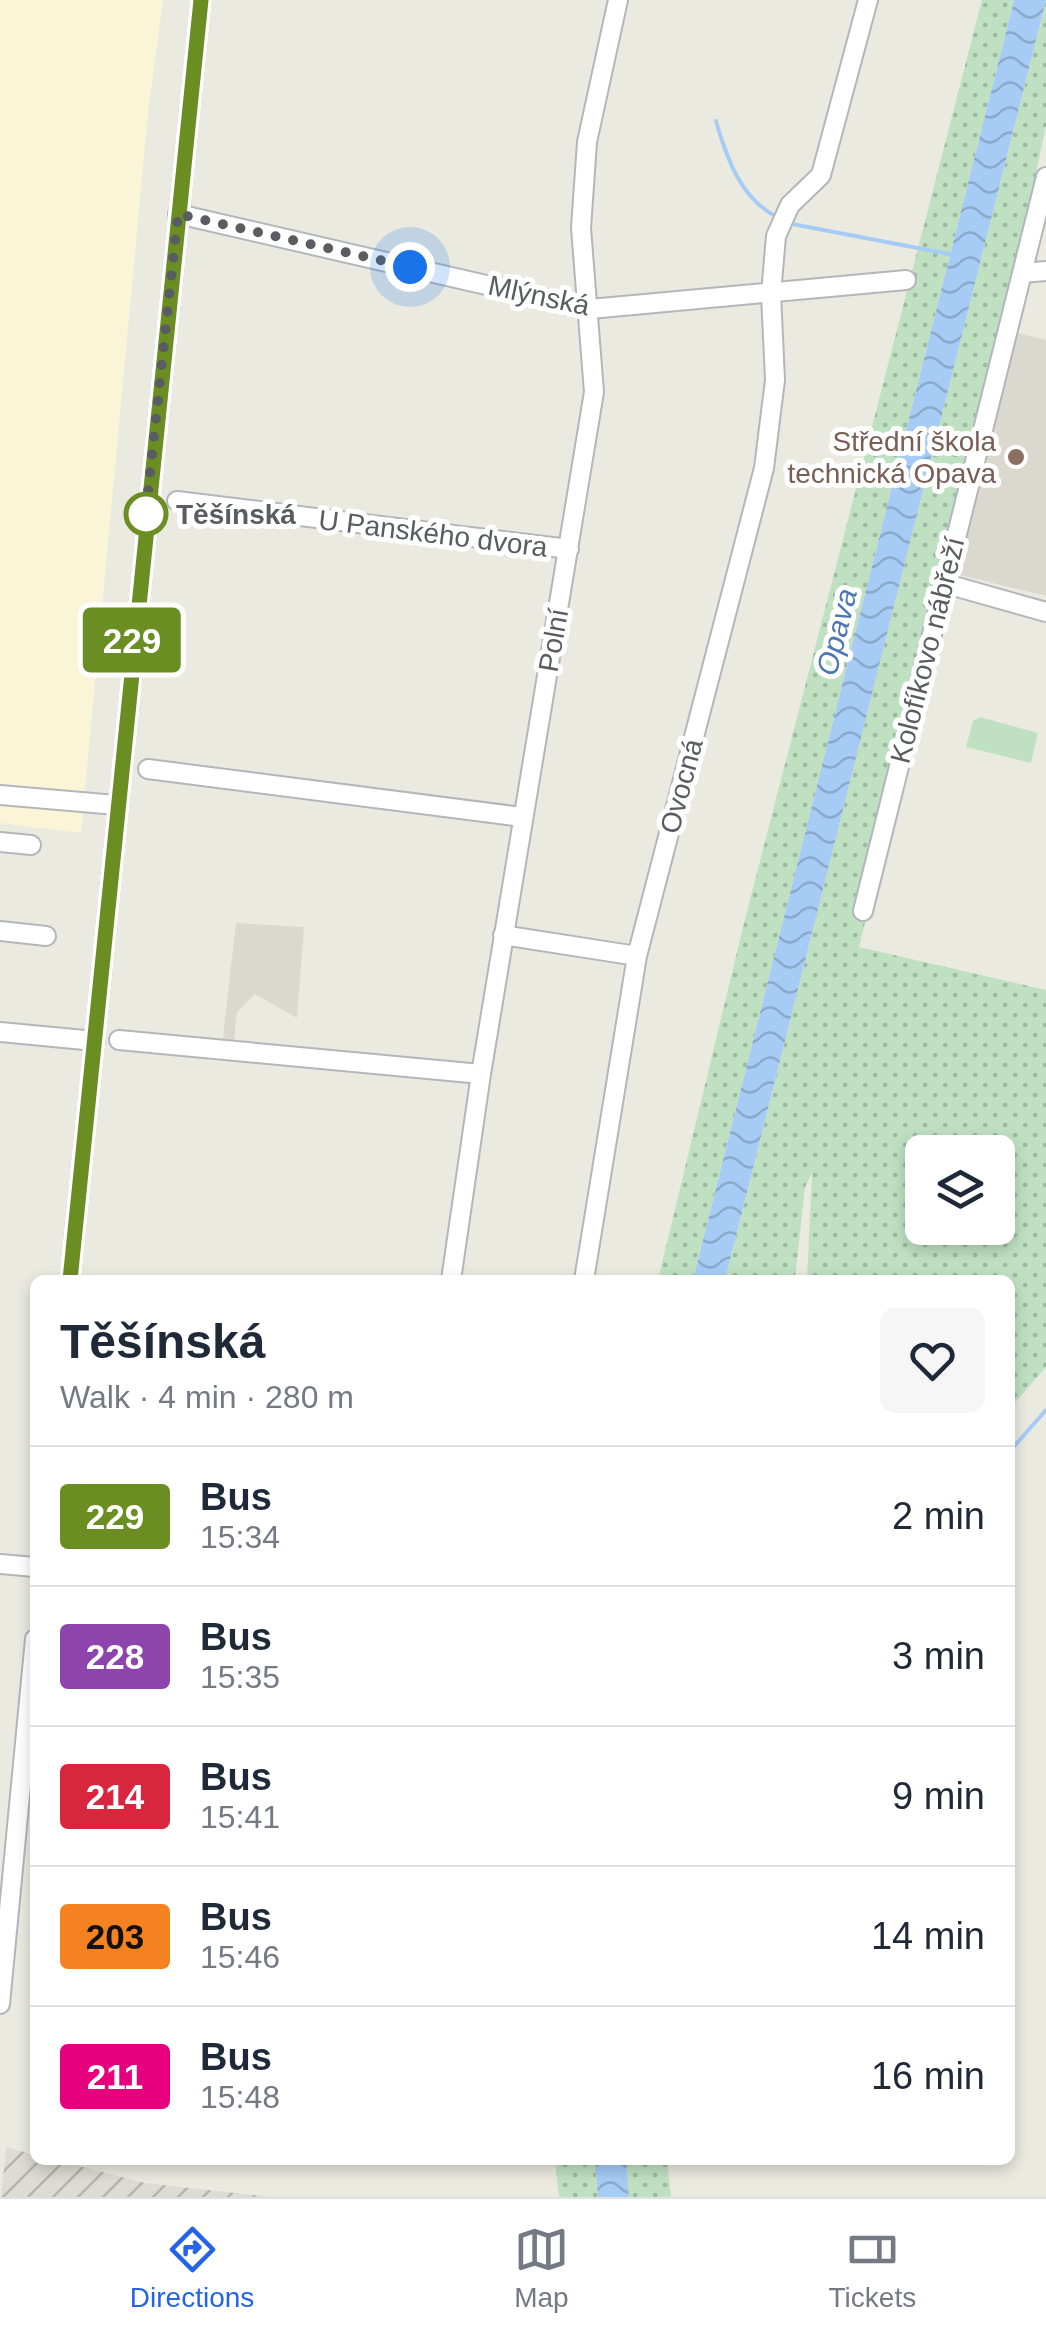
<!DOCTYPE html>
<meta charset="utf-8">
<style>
body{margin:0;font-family:Arial,sans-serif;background:#f6f6f7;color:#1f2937;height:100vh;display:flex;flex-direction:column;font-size:38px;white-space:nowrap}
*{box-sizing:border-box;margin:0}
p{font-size:32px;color:#747a83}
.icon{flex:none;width:55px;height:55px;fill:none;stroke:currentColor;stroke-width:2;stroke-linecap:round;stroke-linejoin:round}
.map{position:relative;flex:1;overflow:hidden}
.side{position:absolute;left:30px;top:1275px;width:985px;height:890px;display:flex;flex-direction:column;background:#fff;border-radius:15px;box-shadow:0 5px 15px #0003}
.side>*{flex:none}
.badge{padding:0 20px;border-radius:8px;font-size:35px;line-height:65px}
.fabs{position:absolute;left:905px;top:1135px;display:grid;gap:20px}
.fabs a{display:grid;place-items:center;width:110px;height:110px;border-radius:15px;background:#fff;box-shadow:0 5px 15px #0003;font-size:50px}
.you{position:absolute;width:50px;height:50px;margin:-25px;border:8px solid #fff;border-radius:50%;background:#1a73e8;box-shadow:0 0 0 15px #1a73e833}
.map>.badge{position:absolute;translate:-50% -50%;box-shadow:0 0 0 5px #fff}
.round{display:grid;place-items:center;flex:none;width:105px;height:105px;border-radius:15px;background:#f6f6f7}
.head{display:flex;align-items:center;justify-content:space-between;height:170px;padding:0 30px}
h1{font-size:48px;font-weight:800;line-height:75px}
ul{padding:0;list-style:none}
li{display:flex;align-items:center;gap:30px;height:140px;padding:0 30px;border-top:2px solid #e0e1e3}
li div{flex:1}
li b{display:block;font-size:38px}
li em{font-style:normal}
li .badge{min-width:110px;font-weight:700;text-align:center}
.tabs{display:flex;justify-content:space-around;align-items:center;height:140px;border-top:2px solid #e0e1e3;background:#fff;font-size:28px;color:#747a83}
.tabs a{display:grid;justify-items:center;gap:5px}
.tabs .current{color:#2563eb}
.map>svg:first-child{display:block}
.commercial{fill:#faf5d7}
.industrial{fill:url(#industrial-furrows)}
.education{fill:#dbd9cf}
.grass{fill:url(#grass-dots);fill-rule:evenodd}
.pitch{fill:#bfe1c2}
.water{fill:url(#water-waves)}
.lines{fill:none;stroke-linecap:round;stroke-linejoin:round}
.stream{stroke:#a6ccf6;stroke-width:4}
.minor-casing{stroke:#b3b6ba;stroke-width:22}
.minor{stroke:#fff;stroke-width:18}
.line-casing{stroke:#fff;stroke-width:22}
.line{stroke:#6b8e23;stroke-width:15}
.walk{stroke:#595c60;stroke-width:10;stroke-dasharray:0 18}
.education-dot{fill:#8d6e63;stroke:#fff;stroke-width:4}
.stop-dot{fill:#fff;stroke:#6b8e23;stroke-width:5}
.labels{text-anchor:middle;stroke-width:10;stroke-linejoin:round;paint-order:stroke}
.street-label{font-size:28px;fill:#595c60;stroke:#fff}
.education-label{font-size:28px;fill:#785e54;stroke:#fff;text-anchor:end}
.stop-label{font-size:28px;font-weight:bold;fill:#595c60;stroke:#fff;text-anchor:start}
.water-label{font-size:30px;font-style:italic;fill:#4c77b6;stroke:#fff}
</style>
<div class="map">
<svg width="1046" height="2197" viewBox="0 0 1046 2197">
<defs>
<pattern id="industrial-furrows" width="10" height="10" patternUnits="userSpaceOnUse" patternTransform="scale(2.5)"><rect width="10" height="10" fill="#dcdbd5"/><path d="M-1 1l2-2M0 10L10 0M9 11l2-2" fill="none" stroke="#b5b5b0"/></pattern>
<pattern id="grass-dots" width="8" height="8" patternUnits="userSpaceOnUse" patternTransform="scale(2.5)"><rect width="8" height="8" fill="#bfe1c2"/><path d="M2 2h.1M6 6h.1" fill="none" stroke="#9ebaa1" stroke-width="1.8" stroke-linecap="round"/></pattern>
<pattern id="water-waves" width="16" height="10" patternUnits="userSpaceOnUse" patternTransform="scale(2.5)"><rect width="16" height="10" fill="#a6ccf6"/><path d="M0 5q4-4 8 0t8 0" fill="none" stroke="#8aa9cb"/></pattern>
</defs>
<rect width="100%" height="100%" fill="#ebeae1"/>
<path class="commercial" d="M0,0H163L148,113L81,833L0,823Z"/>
<path class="industrial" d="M6,2147L35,2155V2160H56L145,2183L272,2197H1Z"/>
<path class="education" d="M1018,333L1046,340V596L956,574Z
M236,923L304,927L297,1018L255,994L237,1012L234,1040L223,1038Z"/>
<path class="grass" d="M982,0H1014L693,1280H658L743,927Z
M1046,0V126L950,578L859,947L1046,990V1367L1010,1408V1280H807L812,1173L805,1187L795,1280H725ZM922,1152H998V1228H922Z
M555,2160H595L598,2197H559Z
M624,2160H667L671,2197H627Z"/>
<path class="pitch" d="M980,717L1038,733L1031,763L966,747L973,721Z"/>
<path class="water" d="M1014,0H1046L725,1280H693Z
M595,2160H626L629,2197H598Z"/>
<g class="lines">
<path class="stream" d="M716,121C727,159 741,200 779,218
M787,223L954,255
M1010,1451L1046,1410"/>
<g class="minor-casing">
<path id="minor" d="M178,214L590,309L906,280
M1022,273L1046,271
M177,501L569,549
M943,583L1046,612
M148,769L522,817
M0,795L116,805
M0,842L31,845
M863,911L1046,177
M0,931L46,936
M503,935L637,956
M0,1032L95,1041
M119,1040L481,1074
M70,1280L201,0
M451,1280L481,1074L594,392L581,228L587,142L618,0
M584,1280L637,956L764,468L775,380L771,294L776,236L790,205L821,175L868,0
M0,1564L35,1567
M0,2004L35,1639"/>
</g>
<use href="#minor" class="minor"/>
</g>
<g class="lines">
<g class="line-casing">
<path id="line" d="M70,1280L201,0"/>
</g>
<use href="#line" class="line"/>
<path class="walk" d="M146,514L144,529L178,214L410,267"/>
</g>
<circle class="education-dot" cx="1016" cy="457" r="10"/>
<circle class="stop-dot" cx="146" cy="514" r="20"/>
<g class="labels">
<g class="street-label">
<text transform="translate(539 295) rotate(12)" y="10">Mlýnská</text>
<text transform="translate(433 533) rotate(7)" y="10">U Panského dvora</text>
<text transform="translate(553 640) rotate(-80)" y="10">Polní</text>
<text transform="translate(927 650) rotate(-76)" y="10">Kolofíkovo nábřeží</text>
<text transform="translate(681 786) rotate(-75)" y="10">Ovocná</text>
</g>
<g class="education-label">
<text x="996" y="451">Střední škola<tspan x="996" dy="32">technická Opava</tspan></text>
</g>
<g class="stop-label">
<text x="176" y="524">Těšínská</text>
</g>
<g class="water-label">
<text transform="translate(837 632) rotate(-76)" y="10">Opava</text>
</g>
</g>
</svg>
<div class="fabs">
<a><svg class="icon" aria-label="layers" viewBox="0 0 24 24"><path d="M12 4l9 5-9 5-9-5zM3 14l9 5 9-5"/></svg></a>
</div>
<div class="you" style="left:410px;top:267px"></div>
<b class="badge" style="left:132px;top:640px;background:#6b8e23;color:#fff">229</b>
<section class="side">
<div class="head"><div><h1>Těšínská</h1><p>Walk · 4 min · 280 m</p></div><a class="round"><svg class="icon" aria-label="heart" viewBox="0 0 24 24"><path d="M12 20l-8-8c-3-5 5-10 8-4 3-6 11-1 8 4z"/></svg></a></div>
<ul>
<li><span class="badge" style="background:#6b8e23;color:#fff">229</span><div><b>Bus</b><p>15:34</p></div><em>2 min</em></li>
<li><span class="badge" style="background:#8e44ad;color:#fff">228</span><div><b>Bus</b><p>15:35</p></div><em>3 min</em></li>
<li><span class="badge" style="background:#d7263d;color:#fff">214</span><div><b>Bus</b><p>15:41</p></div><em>9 min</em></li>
<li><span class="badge" style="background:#f58220;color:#111">203</span><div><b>Bus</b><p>15:46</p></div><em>14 min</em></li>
<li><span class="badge" style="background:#e6007e;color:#fff">211</span><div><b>Bus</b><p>15:48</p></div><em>16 min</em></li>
</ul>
</section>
</div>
<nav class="tabs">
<a class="current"><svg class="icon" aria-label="directions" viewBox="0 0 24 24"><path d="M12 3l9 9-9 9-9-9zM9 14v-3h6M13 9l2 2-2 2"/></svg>Directions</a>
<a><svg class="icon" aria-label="map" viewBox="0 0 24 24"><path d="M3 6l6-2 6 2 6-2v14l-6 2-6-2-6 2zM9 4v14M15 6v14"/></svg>Map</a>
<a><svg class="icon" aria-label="tickets" viewBox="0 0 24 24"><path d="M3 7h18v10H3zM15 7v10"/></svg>Tickets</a>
</nav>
